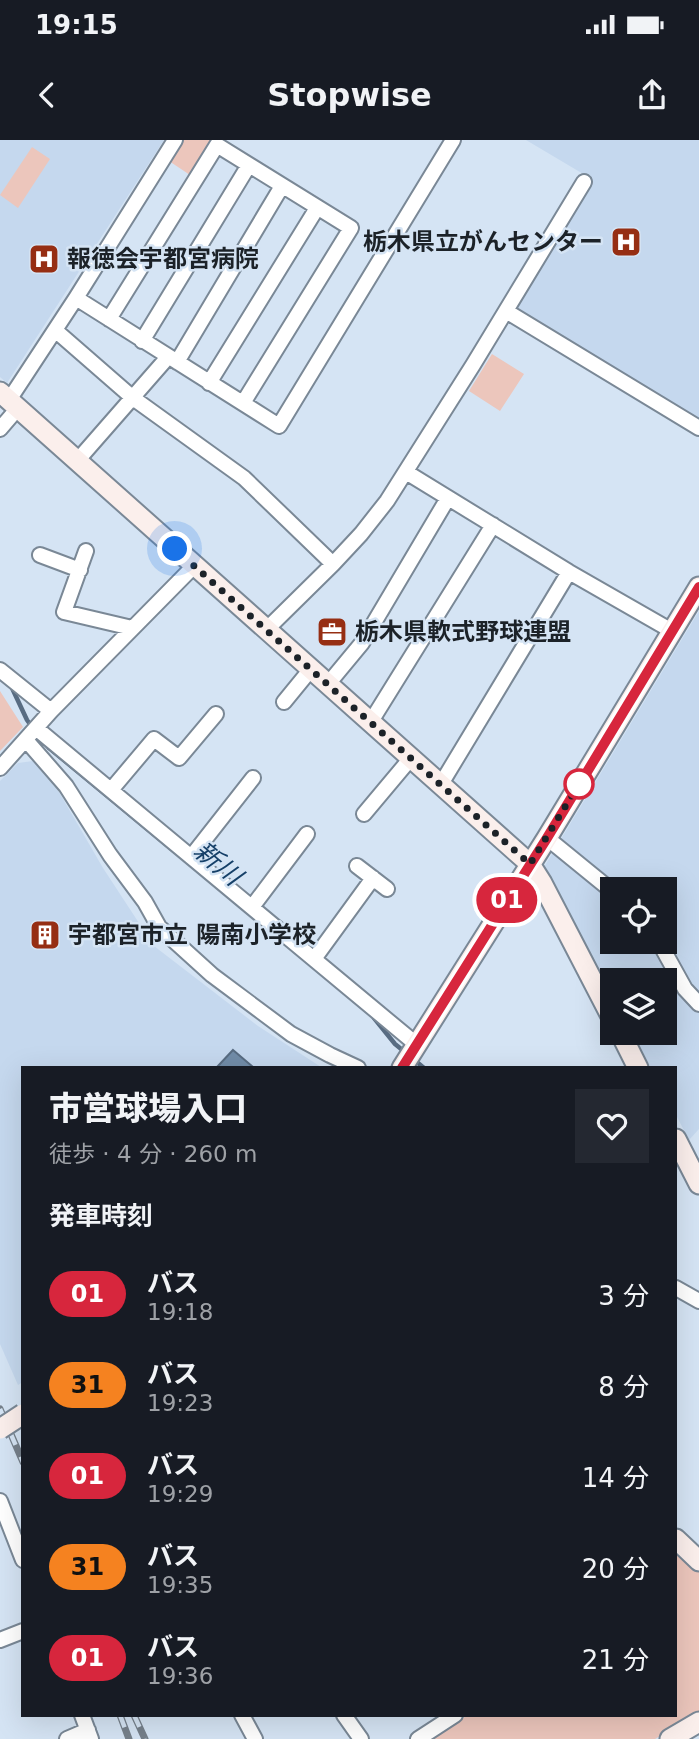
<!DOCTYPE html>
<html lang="ja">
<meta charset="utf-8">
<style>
body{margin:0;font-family:"DejaVu Sans","Noto Sans JP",sans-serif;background:#242831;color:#f1f3f6;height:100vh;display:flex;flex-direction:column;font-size:26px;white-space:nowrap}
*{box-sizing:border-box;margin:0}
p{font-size:23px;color:#9ea1a6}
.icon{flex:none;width:38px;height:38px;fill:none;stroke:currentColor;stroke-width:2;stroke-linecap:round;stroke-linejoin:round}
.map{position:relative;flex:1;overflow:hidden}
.details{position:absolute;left:21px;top:926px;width:656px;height:651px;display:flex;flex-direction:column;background:#171b24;border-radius:0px;box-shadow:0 7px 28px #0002}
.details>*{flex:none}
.badge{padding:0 14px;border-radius:23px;font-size:24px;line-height:46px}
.controls{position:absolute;left:600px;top:737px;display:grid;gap:14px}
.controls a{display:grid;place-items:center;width:77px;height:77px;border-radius:0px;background:#171b24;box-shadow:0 7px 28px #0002;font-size:35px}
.you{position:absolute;width:35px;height:35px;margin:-18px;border:5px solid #fff;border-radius:50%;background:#1a73e8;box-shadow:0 0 0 10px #1a73e833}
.map>.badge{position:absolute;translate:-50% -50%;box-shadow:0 0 0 4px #fff}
h2{padding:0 28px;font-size:26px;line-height:63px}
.round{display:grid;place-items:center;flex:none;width:74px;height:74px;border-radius:0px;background:#242831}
.overview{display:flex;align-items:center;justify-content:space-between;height:119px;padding:0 28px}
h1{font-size:33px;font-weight:800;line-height:52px}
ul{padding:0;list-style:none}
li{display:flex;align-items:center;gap:21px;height:91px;padding:0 28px}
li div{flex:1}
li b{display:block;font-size:26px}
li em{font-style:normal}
li .badge{min-width:77px;font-weight:700;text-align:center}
.status{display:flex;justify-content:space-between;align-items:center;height:49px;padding:0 35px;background:#171b24;direction:ltr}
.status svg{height:19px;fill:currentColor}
header{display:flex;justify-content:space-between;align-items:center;height:91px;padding:0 28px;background:#171b24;font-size:32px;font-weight:800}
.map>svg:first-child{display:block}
.built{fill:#c5d8ee;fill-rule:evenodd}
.green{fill:#ecc6bc}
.water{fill:#718ca8;stroke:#586c82;stroke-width:2}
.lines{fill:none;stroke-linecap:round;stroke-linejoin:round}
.stream{stroke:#586c82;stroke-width:4.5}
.street-casing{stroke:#7a8896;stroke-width:18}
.secondary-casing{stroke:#7a8896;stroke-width:23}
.street{stroke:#fff;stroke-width:14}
.secondary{stroke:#fbefec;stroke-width:19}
.rail-casing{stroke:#76808b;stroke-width:7}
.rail{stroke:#d5e4f4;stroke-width:4.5;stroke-dasharray:13;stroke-linecap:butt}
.secondary-bridge-casing{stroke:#7a8896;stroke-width:23;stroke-linecap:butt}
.secondary-bridge{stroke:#fbefec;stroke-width:19}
.line-casing{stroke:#fff;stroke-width:16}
.line{stroke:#d7263d;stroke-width:10}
.walk{stroke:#1c2228;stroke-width:7;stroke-dasharray:0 12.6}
.stop-dot{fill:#fff;stroke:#d7263d;stroke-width:3.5}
.labels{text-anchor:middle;stroke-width:5;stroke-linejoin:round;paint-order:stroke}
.poi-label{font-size:24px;font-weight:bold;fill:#1c2228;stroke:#d5e4f4;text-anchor:start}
.water-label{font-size:26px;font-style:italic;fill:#164068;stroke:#d5e4f4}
</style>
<div class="status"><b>19:15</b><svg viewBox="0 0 49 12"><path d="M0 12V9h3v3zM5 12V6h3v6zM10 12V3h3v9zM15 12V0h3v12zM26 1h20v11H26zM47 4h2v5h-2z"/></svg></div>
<header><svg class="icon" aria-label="back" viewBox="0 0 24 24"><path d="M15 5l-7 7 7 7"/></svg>Stopwise<svg class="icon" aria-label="share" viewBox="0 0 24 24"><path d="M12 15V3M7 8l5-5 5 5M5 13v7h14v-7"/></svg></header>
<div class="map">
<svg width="699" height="1599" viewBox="0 0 699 1599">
<rect width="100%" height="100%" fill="#d5e4f4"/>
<path class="built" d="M0,0H164L7,243L0,237Z
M526,0H699V280L515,166L590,38Z
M699,471V989L689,1000L676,975V928L650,927L632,893L665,892V840H612V856L544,727ZM612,749H665V802H612Z
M33,621L59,652L103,728L154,806L258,886L321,927L23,928V1242L18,1245L0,1204V641L18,623Z"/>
<path class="green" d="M182,0H217L193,37L169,21Z
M32,7L50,19L18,68L0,55Z
M492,214L524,234L500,271L469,251Z
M0,551L23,587L0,611Z
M676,1407L699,1429V1573L655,1599H430L468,1575H676Z"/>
<path class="water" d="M233,910L253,927H217Z"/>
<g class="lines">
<path class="stream" d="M12,548L27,580L32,587
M44,602L49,608L174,711
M374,878L395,904L406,913
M412,918L424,928"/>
<g class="street-casing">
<path id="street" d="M76,158L279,286L453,0
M506,171L699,288
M109,179L217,5L351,88L243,263
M55,190L133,258L244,338L333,424
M142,201L249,25
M177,222L282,46
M209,243L317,68
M9,260L76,158L175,0
M0,289L18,268
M77,321L168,217
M406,332L569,432L672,491
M86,411L64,472L132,488
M40,415L80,430
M267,489L333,424L361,394L387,361L473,225L584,42
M0,530L51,571
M328,544L362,503L448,358
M284,562L311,529
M370,583L493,385
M36,588L416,904
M26,600L66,646L110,715L145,762L159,787L212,835L291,894L330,915L358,928
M0,628L51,571L194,426
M441,644L569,432
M111,650L154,599L179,618L216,574
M364,674L411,618
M547,698L612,751
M191,717L253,638
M357,726L387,749
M252,767L307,694
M659,802L685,849L699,864
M314,819L373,738
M676,1148L699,1161
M0,1361L23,1420
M0,1500L23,1491
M82,1575L91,1599
M242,1575L255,1599
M344,1575L361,1599
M67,1599L88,1590
M418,1599L455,1575"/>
</g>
<g class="secondary-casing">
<path id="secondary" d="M0,252L530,724L542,743L612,878
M620,892L638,928
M402,928L547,698L699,447
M676,999L699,1044
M676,1399L699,1421
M670,1599L699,1582"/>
</g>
<use href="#street" class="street"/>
<use href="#secondary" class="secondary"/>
<g class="rail-casing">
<path id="rail" d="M0,1269L23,1322
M120,1575L129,1599
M134,1575L145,1599"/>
</g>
<use href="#rail" class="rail"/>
<g class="secondary-bridge-casing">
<path id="secondary-bridge" d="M0,1289L23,1274"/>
</g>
<use href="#secondary-bridge" class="secondary-bridge"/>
</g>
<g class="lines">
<g class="line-casing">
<path id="line" d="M402,928L547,698L699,447"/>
</g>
<use href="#line" class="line"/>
<path class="walk" d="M175,409L530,724L579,644"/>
</g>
<defs>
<g id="hospital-square" transform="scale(1.575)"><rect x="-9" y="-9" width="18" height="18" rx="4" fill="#962e13" stroke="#d5e4f4"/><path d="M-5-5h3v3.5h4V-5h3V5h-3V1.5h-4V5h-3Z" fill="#fff"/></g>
<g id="office-square" transform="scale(1.575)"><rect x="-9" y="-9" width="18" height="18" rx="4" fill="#962e13" stroke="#d5e4f4"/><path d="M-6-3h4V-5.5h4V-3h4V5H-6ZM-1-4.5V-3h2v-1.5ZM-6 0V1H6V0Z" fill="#fff"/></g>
<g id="building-square" transform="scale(1.575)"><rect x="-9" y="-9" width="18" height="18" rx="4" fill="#962e13" stroke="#d5e4f4"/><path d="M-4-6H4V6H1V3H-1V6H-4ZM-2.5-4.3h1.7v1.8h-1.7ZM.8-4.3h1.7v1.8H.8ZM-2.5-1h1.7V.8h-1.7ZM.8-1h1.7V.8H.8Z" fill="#fff"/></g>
</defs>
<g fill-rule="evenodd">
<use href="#hospital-square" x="626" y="102"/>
<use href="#hospital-square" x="44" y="119"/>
<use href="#office-square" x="332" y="492"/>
<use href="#building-square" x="45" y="795"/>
</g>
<circle class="stop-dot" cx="579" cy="644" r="14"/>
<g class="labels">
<g class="poi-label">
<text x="603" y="110" text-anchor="end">栃木県立がんセンター</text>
<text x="67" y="127">報徳会宇都宮病院</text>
<text x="355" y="500">栃木県軟式野球連盟</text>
<text x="68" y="803">宇都宮市立 陽南小学校</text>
</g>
<g class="water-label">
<text transform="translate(218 723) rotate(40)" y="9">新川</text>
</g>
</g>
</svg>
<div class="controls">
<a><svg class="icon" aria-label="locate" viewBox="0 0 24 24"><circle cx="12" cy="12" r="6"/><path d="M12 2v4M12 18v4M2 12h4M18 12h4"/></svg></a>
<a><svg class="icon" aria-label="layers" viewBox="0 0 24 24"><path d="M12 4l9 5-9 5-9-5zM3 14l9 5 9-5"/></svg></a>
</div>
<div class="you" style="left:175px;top:409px"></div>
<b class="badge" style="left:507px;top:760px;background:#d7263d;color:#fff">01</b>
<section class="details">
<div class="overview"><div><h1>市営球場入口</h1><p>徒歩 · 4 分 · 260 m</p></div><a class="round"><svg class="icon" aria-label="heart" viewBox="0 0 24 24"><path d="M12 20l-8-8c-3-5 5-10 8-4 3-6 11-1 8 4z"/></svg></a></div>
<h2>発車時刻</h2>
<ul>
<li><span class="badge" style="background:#d7263d;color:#fff">01</span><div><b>バス</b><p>19:18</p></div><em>3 分</em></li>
<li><span class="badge" style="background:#f58220;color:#111">31</span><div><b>バス</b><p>19:23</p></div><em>8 分</em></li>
<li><span class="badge" style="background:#d7263d;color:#fff">01</span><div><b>バス</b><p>19:29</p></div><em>14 分</em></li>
<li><span class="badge" style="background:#f58220;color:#111">31</span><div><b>バス</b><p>19:35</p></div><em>20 分</em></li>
<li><span class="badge" style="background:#d7263d;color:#fff">01</span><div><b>バス</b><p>19:36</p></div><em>21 分</em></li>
</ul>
</section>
</div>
